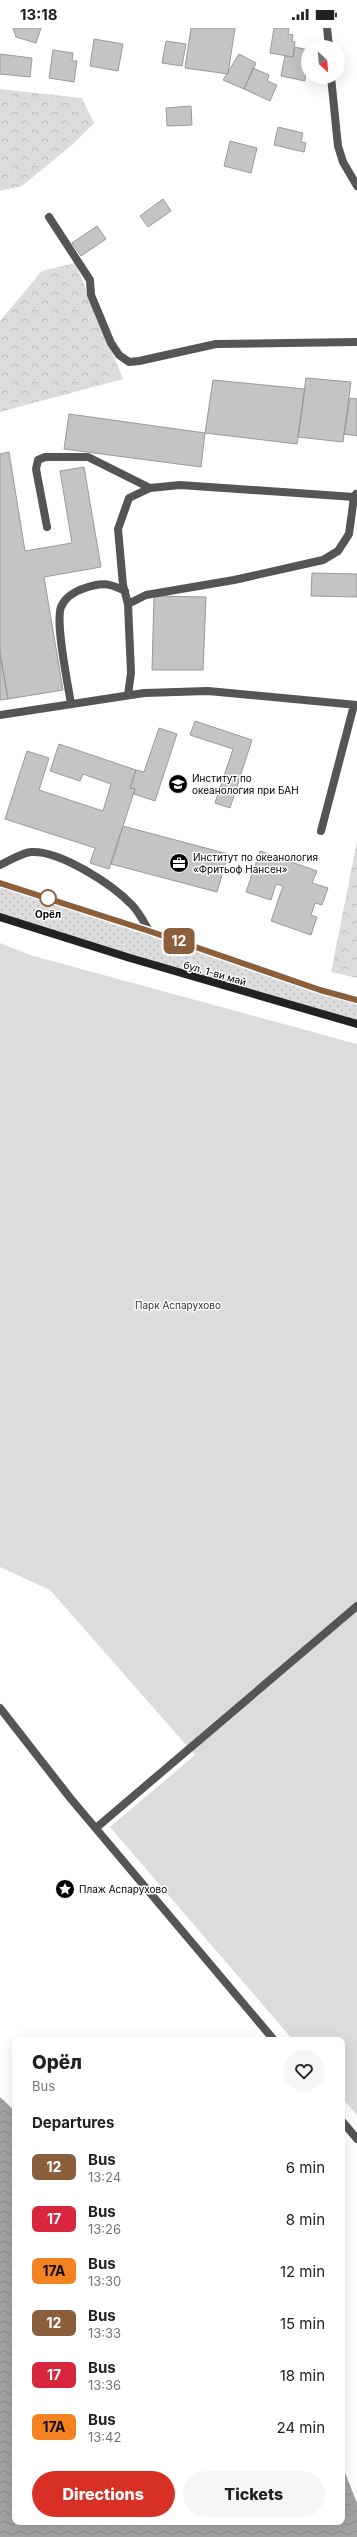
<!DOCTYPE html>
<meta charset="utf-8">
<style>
body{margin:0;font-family:Inter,sans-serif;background:#f6f6f6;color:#202124;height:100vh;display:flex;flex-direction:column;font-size:15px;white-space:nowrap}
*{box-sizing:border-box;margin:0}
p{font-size:13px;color:#757577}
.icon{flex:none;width:22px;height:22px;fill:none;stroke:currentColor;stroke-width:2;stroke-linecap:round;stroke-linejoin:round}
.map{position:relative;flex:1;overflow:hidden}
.drawer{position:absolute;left:12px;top:2009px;width:333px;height:488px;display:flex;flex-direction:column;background:#fff;border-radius:8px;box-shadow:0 4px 16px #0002}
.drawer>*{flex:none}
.badge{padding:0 8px;border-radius:6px;font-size:14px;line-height:26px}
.needle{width:26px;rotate:154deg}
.buttons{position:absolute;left:301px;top:12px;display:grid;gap:8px}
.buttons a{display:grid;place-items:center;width:44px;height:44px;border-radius:50%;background:#fff;box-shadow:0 4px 16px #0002;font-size:20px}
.map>.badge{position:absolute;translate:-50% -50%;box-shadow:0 0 0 2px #fff}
h2{padding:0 20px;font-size:15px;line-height:36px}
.round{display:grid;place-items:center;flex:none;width:42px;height:42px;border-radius:21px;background:#f6f6f6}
.head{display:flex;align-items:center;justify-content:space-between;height:68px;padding:0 20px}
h1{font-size:19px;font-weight:800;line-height:30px}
.action{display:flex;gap:8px;margin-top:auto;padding:8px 20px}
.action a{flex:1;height:46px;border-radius:24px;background:#d93025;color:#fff;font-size:16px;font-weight:800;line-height:46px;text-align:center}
.action a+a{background:#f6f6f6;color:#202124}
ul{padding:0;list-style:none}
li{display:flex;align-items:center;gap:12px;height:52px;padding:0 20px}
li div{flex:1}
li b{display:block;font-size:15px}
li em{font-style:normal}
li .badge{min-width:44px;font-weight:700;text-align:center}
.status{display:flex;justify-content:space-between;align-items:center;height:28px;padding:0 20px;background:#fff;direction:ltr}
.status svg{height:11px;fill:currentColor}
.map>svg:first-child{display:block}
.grass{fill:url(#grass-dots)}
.forest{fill:url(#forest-crowns)}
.park{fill:#dcdcdc}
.water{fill:url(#water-waves)}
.building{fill:#c4c4c4;stroke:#999}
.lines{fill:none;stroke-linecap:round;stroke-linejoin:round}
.lane{stroke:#555;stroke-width:8}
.street{stroke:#555;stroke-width:8}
.secondary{stroke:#222;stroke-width:8}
.line-casing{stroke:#fff;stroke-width:9}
.line{stroke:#8b5e3c;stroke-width:6}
.stop-dot{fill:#fff;stroke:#8b5e3c;stroke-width:2}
.labels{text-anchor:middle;stroke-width:3;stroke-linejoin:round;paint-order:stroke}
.poi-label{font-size:10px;fill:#000;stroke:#fff;text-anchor:start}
.stop-label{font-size:10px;font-weight:bold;fill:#000;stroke:#fff}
.street-label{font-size:10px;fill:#000;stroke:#fff}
.park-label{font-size:10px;fill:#333;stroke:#fff}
</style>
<div class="status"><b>13:18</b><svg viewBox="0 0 49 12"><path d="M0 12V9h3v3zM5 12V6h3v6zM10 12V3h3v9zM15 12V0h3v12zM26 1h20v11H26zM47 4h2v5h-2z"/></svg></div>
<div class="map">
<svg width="357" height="2509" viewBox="0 0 357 2509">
<defs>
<pattern id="grass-dots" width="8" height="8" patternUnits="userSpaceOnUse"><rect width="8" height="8" fill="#dcdcdc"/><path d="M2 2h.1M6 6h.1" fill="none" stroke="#bbb" stroke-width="1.8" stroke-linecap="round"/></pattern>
<pattern id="forest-crowns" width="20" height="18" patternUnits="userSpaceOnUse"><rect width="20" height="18" fill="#dcdcdc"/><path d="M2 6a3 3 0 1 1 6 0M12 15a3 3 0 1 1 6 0" fill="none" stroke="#bbb"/></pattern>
<pattern id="water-waves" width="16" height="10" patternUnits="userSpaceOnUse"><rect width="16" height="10" fill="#a3a3a3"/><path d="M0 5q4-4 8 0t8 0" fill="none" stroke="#8b8b8b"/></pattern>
</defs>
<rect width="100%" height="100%" fill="#fff"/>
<path class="grass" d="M0,855L357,972V995L0,889Z"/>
<path class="forest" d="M0,61L82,70L94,95L72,117L22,158L0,163Z
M75,235L123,351L0,384V293L42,243Z
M357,813V950L331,944Z"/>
<path class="park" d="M0,915L30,927L357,1016V2087L342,2070V2012H293L110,1799L195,1727L50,1562L0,1539Z"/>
<path class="water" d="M0,2069L15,2083V2494H342V2437L357,2475V2509H0Z"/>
<path class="building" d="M13,0H41L36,15L16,9Z
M191,0H235L228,46L185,40Z
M274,0H289L288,6L293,7L292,13L295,14L293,29L270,25Z
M94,11L123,16L118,43L90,38Z
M166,13L186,16L182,38L162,35Z
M295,19L308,22L305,53L281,48L285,28L293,29Z
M53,22L73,25L72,33H77L74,54L49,50Z
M0,26L32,30L30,49L0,46Z
M239,26L256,35L244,61L223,52Z
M253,40L269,47L267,53L277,57L270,73L244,61Z
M191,78L192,97L167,98L166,80Z
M278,99L303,105L301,114L306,115L304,124L274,117Z
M230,113L257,120L251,145L224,138Z
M163,171L171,183L148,199L140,188Z
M97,198L106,211L81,228L72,215Z
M306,350L351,354L343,414L298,409Z
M213,352L305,361L297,416L205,405Z
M350,370L357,371V408L344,406Z
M69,386L205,405L201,439L64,421Z
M9,424L25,523L72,515L60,443L84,439L101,539L44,549L63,662L8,671L0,626V426Z
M312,545L357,546V569L311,568Z
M154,568L206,569L203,642H152Z
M0,626L8,671L0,672Z
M195,693L252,712L230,780L215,775L233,721L190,707Z
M159,700L177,706L155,773L134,766L135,761L130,760L136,742L144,744Z
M59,716L136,742L130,760L135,761L109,841L90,835L95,820L5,791L27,723L49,730L39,762L103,783L111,756L83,746L80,753L50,743Z
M123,798L228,826L217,864L111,836Z
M260,823L317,843L312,855L328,860L322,877L315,875L311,887L317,889L311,907L271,893L283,858L276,856L271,872L246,864Z"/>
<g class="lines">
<path class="lane" d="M49,189L90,252L91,267L111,315L119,327L129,334L139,333L216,316L357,314
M47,499L36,441L38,432L45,429H88L150,460
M128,576L146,567L234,552L323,532L338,523L349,506L354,469L356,466
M128,667L131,645L128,576L123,557L118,501L129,470L150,460L180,457L354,469
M71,676C68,656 55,595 61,579C65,569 76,563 85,560C102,554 109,555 125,563
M0,687L144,665L208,663L357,677
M321,803L354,677
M0,837C9,833 21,825 31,824C60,822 113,857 132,877C139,884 144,894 149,903
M0,1680L71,1771L274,2012
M96,1800L357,1578
M342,2093L357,2111"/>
<path class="street" d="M327,0L329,19
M331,49L338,118L343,134L357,158"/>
<path class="secondary" d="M0,855L149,903L320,962L357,972
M0,889L130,930L357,996"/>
</g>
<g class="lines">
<g class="line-casing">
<path id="line" d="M0,855L149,903L320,962L357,972"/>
</g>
<use href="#line" class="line"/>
</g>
<defs>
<g id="university-disc" transform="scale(1)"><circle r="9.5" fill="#000" stroke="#fff"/><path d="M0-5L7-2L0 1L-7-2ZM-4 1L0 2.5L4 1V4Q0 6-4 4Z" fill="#fff"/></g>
<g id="office-disc" transform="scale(1)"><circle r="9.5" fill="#000" stroke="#fff"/><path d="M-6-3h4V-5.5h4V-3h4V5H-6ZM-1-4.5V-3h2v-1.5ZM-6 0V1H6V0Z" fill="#fff"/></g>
<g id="sight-disc" transform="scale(1)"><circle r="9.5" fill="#000" stroke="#fff"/><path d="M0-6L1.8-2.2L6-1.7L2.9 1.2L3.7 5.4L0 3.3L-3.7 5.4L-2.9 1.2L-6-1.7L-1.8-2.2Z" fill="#fff"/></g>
</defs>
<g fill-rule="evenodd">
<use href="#university-disc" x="178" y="756"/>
<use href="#office-disc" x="179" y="835"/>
<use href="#sight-disc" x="65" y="1861"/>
</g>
<circle class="stop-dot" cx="48" cy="870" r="8"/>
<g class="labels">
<g class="poi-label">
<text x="192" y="754">Институт по<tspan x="192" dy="12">океанология при БАН</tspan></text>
<text x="193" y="833">Институт по океанология<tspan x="193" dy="12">«Фритьоф Нансен»</tspan></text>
<text x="79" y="1865">Плаж Аспарухово</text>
</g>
<g class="stop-label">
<text x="48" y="890">Орёл</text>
</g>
<g class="street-label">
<text transform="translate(215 945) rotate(16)" y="4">бул. 1-ви май</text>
</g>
<g class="park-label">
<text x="178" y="1281">Парк Аспарухово</text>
</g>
</g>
</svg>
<div class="buttons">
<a><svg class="needle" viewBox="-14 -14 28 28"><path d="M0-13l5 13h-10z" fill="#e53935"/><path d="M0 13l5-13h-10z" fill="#757577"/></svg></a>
</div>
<b class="badge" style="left:179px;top:913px;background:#8b5e3c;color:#fff">12</b>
<section class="drawer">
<div class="head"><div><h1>Орёл</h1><p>Bus</p></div><a class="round"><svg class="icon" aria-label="heart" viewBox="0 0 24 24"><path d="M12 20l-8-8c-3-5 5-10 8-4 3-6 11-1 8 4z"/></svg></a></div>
<h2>Departures</h2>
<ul>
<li><span class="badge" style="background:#8b5e3c;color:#fff">12</span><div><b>Bus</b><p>13:24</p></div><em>6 min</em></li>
<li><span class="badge" style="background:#d7263d;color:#fff">17</span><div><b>Bus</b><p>13:26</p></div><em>8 min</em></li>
<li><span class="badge" style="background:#f58220;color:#111">17А</span><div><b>Bus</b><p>13:30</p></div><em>12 min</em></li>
<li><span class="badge" style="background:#8b5e3c;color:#fff">12</span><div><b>Bus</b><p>13:33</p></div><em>15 min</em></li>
<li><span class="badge" style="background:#d7263d;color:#fff">17</span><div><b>Bus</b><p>13:36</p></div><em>18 min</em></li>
<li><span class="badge" style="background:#f58220;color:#111">17А</span><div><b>Bus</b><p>13:42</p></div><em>24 min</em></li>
</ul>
<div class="action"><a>Directions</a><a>Tickets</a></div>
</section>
</div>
